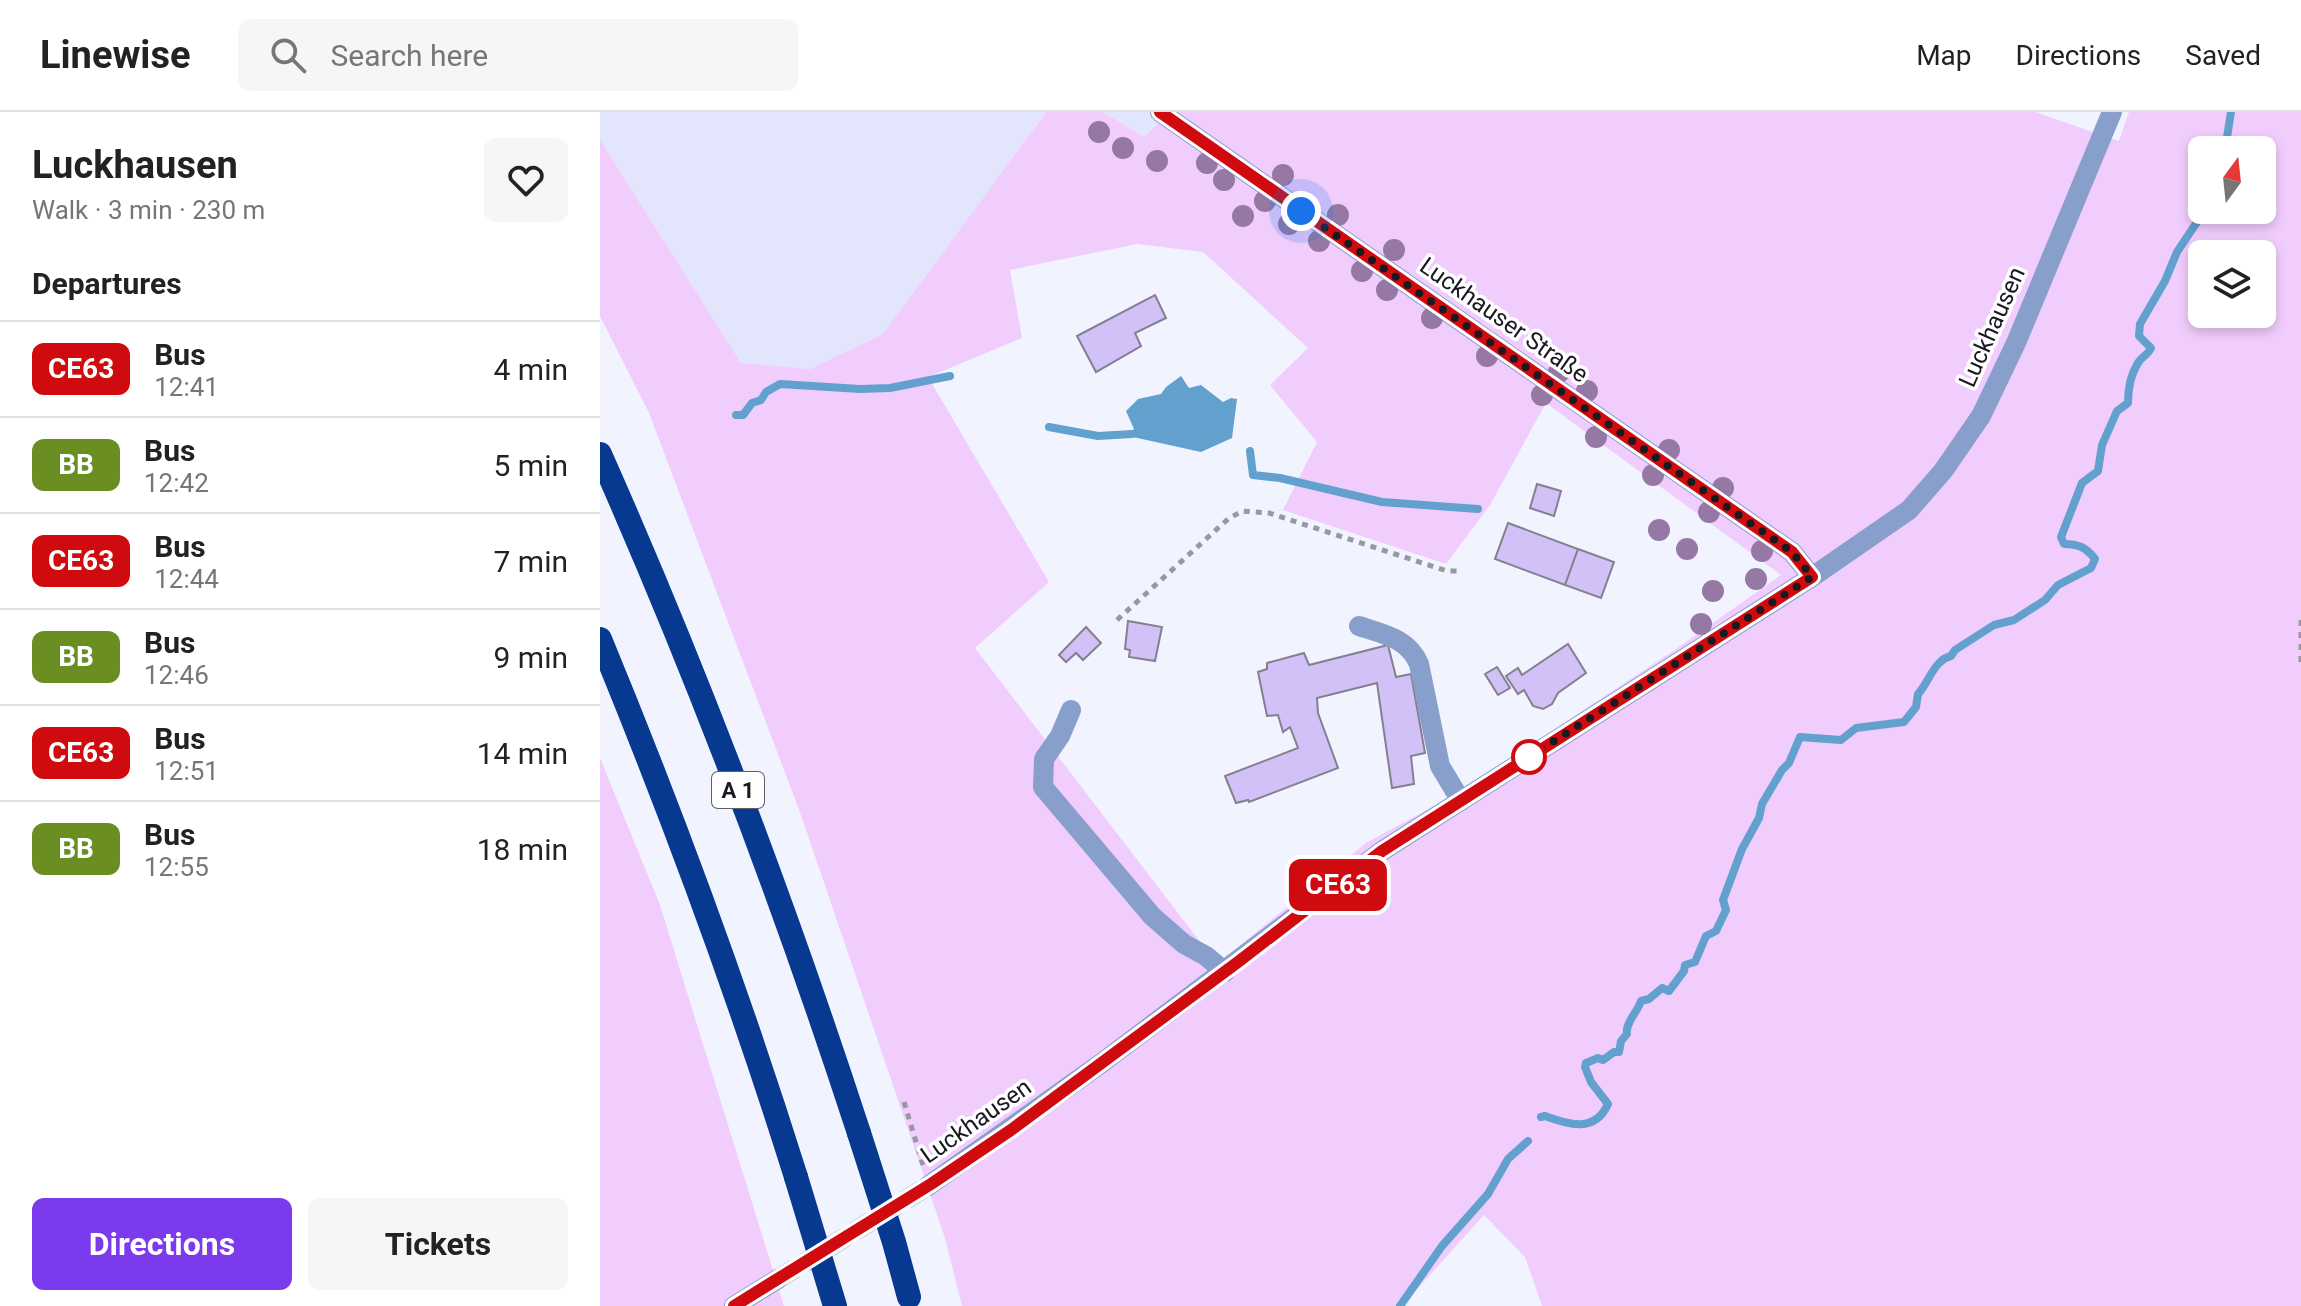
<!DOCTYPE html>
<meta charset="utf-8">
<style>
body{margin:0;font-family:Roboto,sans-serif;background:#f6f6f6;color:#222;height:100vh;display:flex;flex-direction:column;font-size:30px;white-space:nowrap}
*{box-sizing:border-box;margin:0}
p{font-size:26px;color:#767676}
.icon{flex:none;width:44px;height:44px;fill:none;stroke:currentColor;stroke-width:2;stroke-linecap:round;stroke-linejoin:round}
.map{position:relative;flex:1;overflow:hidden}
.panel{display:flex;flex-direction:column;background:#fff;width:600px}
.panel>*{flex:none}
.badge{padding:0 16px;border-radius:12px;font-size:28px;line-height:52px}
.needle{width:52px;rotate:15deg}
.tools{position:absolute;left:1588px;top:24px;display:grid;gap:16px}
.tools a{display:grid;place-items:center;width:88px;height:88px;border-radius:12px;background:#fff;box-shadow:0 4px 12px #0003;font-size:40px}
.you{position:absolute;width:40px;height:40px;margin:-20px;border:6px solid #fff;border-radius:50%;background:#1a73e8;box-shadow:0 0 0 12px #1a73e833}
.map>.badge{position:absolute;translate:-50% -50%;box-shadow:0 0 0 4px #fff}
h2{padding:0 32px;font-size:30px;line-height:72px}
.round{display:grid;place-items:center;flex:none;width:84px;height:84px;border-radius:12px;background:#f6f6f6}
.overview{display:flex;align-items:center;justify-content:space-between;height:136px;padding:0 32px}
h1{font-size:38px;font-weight:700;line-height:60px}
.action{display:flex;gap:16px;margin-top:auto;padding:16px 32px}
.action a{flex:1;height:92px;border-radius:12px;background:#7c3aed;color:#fff;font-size:32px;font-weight:700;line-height:92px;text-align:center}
.action a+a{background:#f6f6f6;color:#222}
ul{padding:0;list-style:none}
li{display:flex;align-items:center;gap:24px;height:96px;padding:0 32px;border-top:2px solid #e0e0e0}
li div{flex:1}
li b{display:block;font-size:30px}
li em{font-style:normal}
li .badge{min-width:88px;font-weight:700;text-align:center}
header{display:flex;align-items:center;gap:48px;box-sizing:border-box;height:112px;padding:0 40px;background:#fff;border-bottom:2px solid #e0e0e0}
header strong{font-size:38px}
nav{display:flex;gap:44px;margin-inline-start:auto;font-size:28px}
.search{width:560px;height:72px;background:#f6f6f6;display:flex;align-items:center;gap:20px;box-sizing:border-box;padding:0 28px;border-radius:12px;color:#767676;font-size:30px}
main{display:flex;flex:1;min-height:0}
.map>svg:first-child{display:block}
.built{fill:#e2e5fb}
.green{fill:#f1cdfd;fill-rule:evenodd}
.water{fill:#62a0ce}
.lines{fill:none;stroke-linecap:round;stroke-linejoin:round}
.stream{stroke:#62a0ce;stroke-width:8}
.building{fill:#d2c1f6;stroke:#847f91;stroke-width:2}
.minor-tunnel{stroke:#d1d2de;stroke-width:20;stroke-dasharray:20 10;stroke-linecap:butt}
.path{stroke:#9798a2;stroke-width:5;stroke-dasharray:6 6;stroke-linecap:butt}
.minor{stroke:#879fca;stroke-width:20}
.highway{stroke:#083991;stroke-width:24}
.highway-bridge{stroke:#083991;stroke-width:24}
.tree{fill:#9578a3}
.line-casing{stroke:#fff;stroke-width:18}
.line{stroke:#d00b10;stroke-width:12}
.walk{stroke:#191920;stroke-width:8;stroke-dasharray:0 14.4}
.stop-dot{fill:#fff;stroke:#d00b10;stroke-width:4}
.labels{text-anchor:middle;stroke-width:7;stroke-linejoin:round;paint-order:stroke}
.shield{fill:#fff;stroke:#5e5e63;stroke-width:2}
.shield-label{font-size:22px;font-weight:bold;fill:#191920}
.street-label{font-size:24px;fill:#191920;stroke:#fff}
</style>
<header>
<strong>Linewise</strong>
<div class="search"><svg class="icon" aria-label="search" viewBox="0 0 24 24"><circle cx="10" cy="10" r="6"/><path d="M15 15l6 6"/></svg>Search here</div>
<nav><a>Map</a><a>Directions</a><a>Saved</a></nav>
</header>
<main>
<section class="panel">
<div class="overview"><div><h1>Luckhausen</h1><p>Walk · 3 min · 230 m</p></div><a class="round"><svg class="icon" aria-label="heart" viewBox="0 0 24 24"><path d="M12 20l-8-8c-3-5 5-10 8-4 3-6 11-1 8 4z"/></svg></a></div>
<h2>Departures</h2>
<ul>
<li><span class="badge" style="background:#d00b10;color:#fff">CE63</span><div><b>Bus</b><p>12:41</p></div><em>4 min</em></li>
<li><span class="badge" style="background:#6b8e23;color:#fff">BB</span><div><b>Bus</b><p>12:42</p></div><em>5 min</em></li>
<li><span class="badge" style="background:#d00b10;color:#fff">CE63</span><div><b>Bus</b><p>12:44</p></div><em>7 min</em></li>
<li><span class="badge" style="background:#6b8e23;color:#fff">BB</span><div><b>Bus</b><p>12:46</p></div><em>9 min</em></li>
<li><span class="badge" style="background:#d00b10;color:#fff">CE63</span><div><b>Bus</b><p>12:51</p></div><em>14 min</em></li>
<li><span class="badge" style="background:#6b8e23;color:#fff">BB</span><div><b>Bus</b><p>12:55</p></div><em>18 min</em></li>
</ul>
<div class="action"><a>Directions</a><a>Tickets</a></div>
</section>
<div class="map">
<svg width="1701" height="1194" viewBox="0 0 1701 1194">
<rect width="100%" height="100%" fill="#f1f3ff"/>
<path class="built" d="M0,0H446L283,222L210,257L141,251L0,28Z
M503,0H570L544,25Z"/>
<path class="green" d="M446,0H503L544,25L570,0H1435L1519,29L1529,0H1701V1194H942L925,1145L884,1103L802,1194H362L345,1126L201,703L49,301L0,204V28L141,251L210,257L283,222ZM1602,38H1662V98H1602ZM537,132L603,140L708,236L670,273L717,330L683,398L846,452L890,393L946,291L1181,463L1070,541L856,682L766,731L617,852L375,536L449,470L328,265L422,226L410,158ZM1602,142H1662V202H1602Z
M0,646L60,793L184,1194H0Z"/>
<path class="water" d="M581,264L589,276L601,273L623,290L631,286L637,287L632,326L601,340L533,325L531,320L534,317L526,299L538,287L561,282L566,275Z"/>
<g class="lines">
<path class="stream" d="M1625,38L1631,0
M136,303H143L152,291L161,288L166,280L180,272L260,277L290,276L350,264
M449,315L498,324L532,322
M650,339L653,363L680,366L782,390L878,397
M941,1005L945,1004C969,1013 995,1021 1008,992L991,970L985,955L986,951L998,946L1003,948L1014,940H1019L1021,929L1027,922C1025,911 1037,901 1041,889L1049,887L1062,876L1069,879L1084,859L1085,853L1095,850L1106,824L1116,819L1126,798L1123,788L1142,737L1159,706L1162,692L1182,658L1189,651L1200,625L1241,628L1256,616L1304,610L1316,595L1318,582C1329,570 1334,548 1351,544L1355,538L1394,513L1414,508L1445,488L1458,473L1491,456L1495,447C1486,435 1478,432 1464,432L1461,425L1482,371L1498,359L1502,333L1517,299L1528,291C1528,278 1531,262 1538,251C1541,245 1548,243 1551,236L1539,224L1540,212L1565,169L1577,140L1605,98
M800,1194L842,1134L888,1082L908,1047L928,1029"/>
</g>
<path class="building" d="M555,183L566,206L535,221L541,234L496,260L477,224Z
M937,372L961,379L954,404L930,396Z
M908,411L978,437L965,473L895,447Z
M978,437L1014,450L1001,486L965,473Z
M528,509L562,515L555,549L529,545L530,538L525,537Z
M486,515L501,531L483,548L476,541L466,550L459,543Z
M968,532L986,561L958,581L952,592L943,597L933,594L924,578L918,582L906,564L918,556L922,563Z
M788,533L796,565L811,562L825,641L811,644L814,672L792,676L777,571L717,586L718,601L738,656L649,690L648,688L636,691L625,664L698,636L690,615L683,620L678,603L667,604L658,560L667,557V551L704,541L709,553Z
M897,555L910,576L898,583L885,562Z"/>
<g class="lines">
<path class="minor-tunnel" d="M178,1167L328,1074"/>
<path class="path" d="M517,508L628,407L642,399L669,401L847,459H857
M1701,508V556
M304,990L323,1053"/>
<path class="minor" d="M560,0L1192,440L1212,465
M759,514C783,522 808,526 819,552L840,654L861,689
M471,598L460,624L444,647L443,675L552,804L584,832L606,844L625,860
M328,1074L503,950L782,739L1212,465L1309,398L1343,359L1381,304L1416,231L1512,0
M134,1194L178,1167"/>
<path class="highway" d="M0,342C98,563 184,791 259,1021
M0,527C73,704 139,883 196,1065"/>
<path class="highway-bridge" d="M259,1021L294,1130L309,1185
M196,1065L235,1194"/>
</g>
<g class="tree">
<circle cx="499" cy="20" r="11"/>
<circle cx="523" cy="36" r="11"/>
<circle cx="557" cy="49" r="11"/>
<circle cx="607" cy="51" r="11"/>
<circle cx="683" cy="63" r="11"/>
<circle cx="624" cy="68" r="11"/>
<circle cx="665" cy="89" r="11"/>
<circle cx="738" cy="103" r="11"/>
<circle cx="643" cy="104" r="11"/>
<circle cx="689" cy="112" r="11"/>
<circle cx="719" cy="129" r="11"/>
<circle cx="794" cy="138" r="11"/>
<circle cx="762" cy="159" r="11"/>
<circle cx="787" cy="178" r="11"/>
<circle cx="832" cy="206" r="11"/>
<circle cx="887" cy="244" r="11"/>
<circle cx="959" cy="260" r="11"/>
<circle cx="987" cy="279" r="11"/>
<circle cx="942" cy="283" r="11"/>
<circle cx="996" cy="325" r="11"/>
<circle cx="1069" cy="338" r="11"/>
<circle cx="1053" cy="363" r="11"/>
<circle cx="1123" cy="376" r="11"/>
<circle cx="1109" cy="400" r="11"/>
<circle cx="1059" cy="418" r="11"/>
<circle cx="1087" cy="437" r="11"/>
<circle cx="1162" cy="439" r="11"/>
<circle cx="1156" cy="467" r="11"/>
<circle cx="1113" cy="479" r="11"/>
<circle cx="1101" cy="512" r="11"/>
</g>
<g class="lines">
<g class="line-casing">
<path id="line" d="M134,1194L331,1072L411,1018L638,850L782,739L1212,465L1192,440L560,0"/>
</g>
<use href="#line" class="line"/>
<path class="walk" d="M701,99L1192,440L1212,465L929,645"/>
</g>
<circle class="stop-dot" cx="929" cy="645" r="16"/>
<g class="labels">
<rect class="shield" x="112" y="660" width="52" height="36" rx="6"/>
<g class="shield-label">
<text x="138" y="686">A 1</text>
</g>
<g class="street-label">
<text transform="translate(904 208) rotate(35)" y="8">Luckhauser Straße</text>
<text transform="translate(1392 215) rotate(-66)" y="8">Luckhausen</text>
<text transform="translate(376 1009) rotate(-35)" y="8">Luckhausen</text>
</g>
</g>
</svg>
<div class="tools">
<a><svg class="needle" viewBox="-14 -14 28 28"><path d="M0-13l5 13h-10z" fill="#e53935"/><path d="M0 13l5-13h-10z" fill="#767676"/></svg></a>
<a><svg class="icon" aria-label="layers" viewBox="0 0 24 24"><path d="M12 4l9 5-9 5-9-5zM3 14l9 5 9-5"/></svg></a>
</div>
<div class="you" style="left:701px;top:99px"></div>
<b class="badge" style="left:738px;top:773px;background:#d00b10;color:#fff">CE63</b>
</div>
</main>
